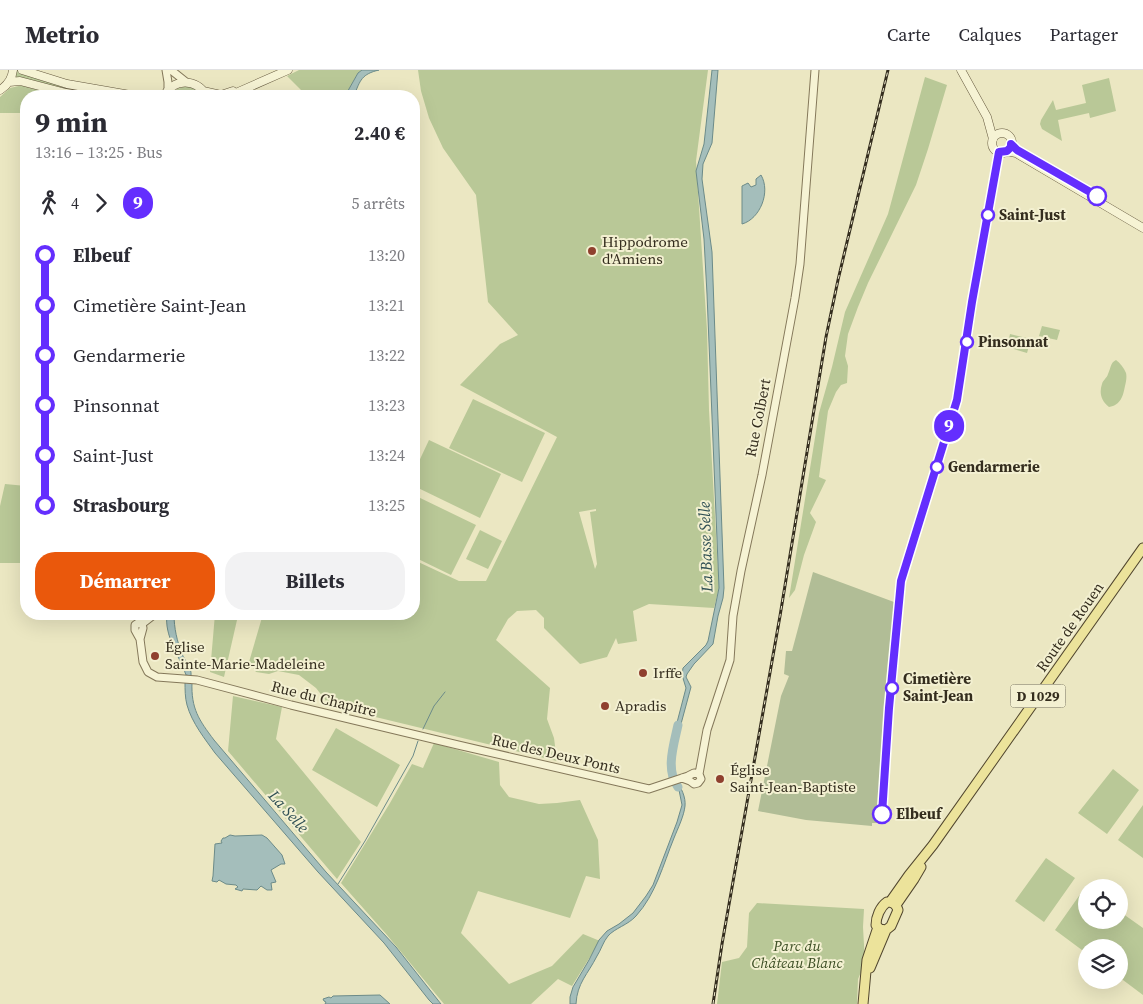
<!DOCTYPE html>
<html lang="fr">
<meta charset="utf-8">
<style>
body{margin:0;font-family:"Source Serif 4",serif;background:#f2f2f3;color:#2b2b33;height:100vh;display:flex;flex-direction:column;font-size:19px;white-space:nowrap}
*{box-sizing:border-box;margin:0}
p{font-size:16px;color:#7c7c81}
.icon{flex:none;width:28px;height:28px;fill:none;stroke:currentColor;stroke-width:2;stroke-linecap:round;stroke-linejoin:round}
.map{position:relative;flex:1;overflow:hidden}
.sheet{position:absolute;left:20px;top:20px;width:400px;height:530px;display:flex;flex-direction:column;background:#fff;border-radius:20px;box-shadow:0 5px 20px #0002}
.sheet>*{flex:none}
.badge{padding:0 10px;border-radius:16px;font-size:18px;line-height:32px}
.tools{position:absolute;left:1078px;top:809px;display:grid;gap:10px}
.tools a{display:grid;place-items:center;width:50px;height:50px;border-radius:50%;background:#fff;box-shadow:0 5px 20px #0002;font-size:25px}
.map>.badge{position:absolute;translate:-50% -50%;box-shadow:0 0 0 2px #fff}
.legs{display:flex;align-items:center;gap:8px;height:55px;padding:0 15px;font-size:16px}
.legs p{margin-inline-start:auto}
.head{display:flex;align-items:center;justify-content:space-between;height:85px;padding:0 15px}
h1{font-size:28px;font-weight:700;line-height:38px}
.action{display:flex;gap:10px;margin-top:auto;padding:10px 15px}
.action a{flex:1;height:58px;border-radius:20px;background:#ea580c;color:#fff;font-size:20px;font-weight:700;line-height:58px;text-align:center}
.action a+a{background:#f2f2f3;color:#2b2b33}
ul{padding:0 15px;list-style:none}
li{display:flex;align-items:center;gap:18px;height:50px;font-size:19px}
li i{display:grid;place-items:center;width:8px;height:100%;margin:0 6px;background:currentColor}
li i::after{content:'';width:12px;height:12px;margin:-6px;border:4px solid;border-radius:50%;background:#fff}
li p{margin-inline-start:auto}
li:first-child i{background:linear-gradient(#0000 50%,currentColor 0)}
li:last-child i{background:linear-gradient(currentColor 50%,#0000 0)}
header{display:flex;align-items:center;gap:30px;box-sizing:border-box;height:70px;padding:0 25px;background:#fff;border-bottom:1px solid #e1e1e2}
header strong{font-size:24px}
nav{display:flex;gap:28px;margin-inline-start:auto;font-size:18px}
.map>svg:first-child{display:block}
.green{fill:#b9c897;fill-rule:evenodd}
.cemetery{fill:#b1bd96}
.water{fill:#a4bebb;stroke:#6c8b89}
.lines{fill:none;stroke-linecap:round;stroke-linejoin:round}
.stream{stroke:#6c8b89;stroke-width:1}
.river{stroke:#a4bebb;stroke-width:9}
.tertiary-casing{stroke:#84785a;stroke-width:9}
.secondary-casing{stroke:#65593e;stroke-width:9}
.primary-casing{stroke:#51462e;stroke-width:11}
.tertiary{stroke:#f6f3d4;stroke-width:7}
.secondary{stroke:#f6f3d4;stroke-width:8}
.primary{stroke:#ece39b;stroke-width:9}
.rail-casing{stroke:#342d1e;stroke-width:3}
.rail{stroke:#f3f0d1;stroke-width:1;stroke-dasharray:4;stroke-linecap:butt}
.line-1-casing{stroke:#fff;stroke-width:11}
.line-1{stroke:#642efe;stroke-width:8}
.stop-1-dot{fill:#fff;stroke:#642efe;stroke-width:2.5}
.poi-dot{fill:#8f402e;stroke:#f3f0d1;stroke-width:2}
.labels{text-anchor:middle;stroke-width:4;stroke-linejoin:round;paint-order:stroke}
.shield{fill:#f3f0d1;stroke:#6d6854;stroke-width:1}
.shield-label{font-size:14px;font-weight:bold;fill:#342d1e}
.stop-label{font-size:15px;font-weight:bold;fill:#342d1e;stroke:#f3f0d1;text-anchor:start}
.poi-label{font-size:15px;fill:#342d1e;stroke:#f3f0d1;text-anchor:start}
.street-label{font-size:15px;fill:#342d1e;stroke:#f3f0d1}
.park-label{font-size:15px;font-style:italic;fill:#3d4f25;stroke:#f3f0d1}
.water-label{font-size:16px;font-style:italic;fill:#2e4e53;stroke:#f3f0d1}
</style>
<header>
<strong>Metrio</strong>
<nav><a>Carte</a><a>Calques</a><a>Partager</a></nav>
</header>
<div class="map">
<svg width="1143" height="934" viewBox="0 0 1143 934">
<rect width="100%" height="100%" fill="#ebe7c2"/>
<path class="green" d="M299,0H362L358,3L345,26H307L287,6Z
M418,0H708L696,91L707,260L709,340L719,518L714,538L649,534L633,541L637,571L618,574L616,568L607,587L580,594L544,558V548L536,540L517,541L508,549L496,570L550,618L547,649L554,668L557,691L330,636L316,618L299,605L278,601L269,604L256,602L249,592L263,544H414V490L459,511H486L557,367L460,315L500,274L518,265L488,232L476,125L443,78L429,48L421,21ZM596,439V441L590,442L597,494L595,499L579,442Z
M17,1L22,4L67,17L124,26C87,26 51,17 15,9Z
M925,7L947,15L928,79L916,115L868,213L858,237L848,264L845,286L848,296L847,313L841,315L836,322L828,341L819,407L826,410L810,443L816,452L804,485L795,520L789,528L819,343L832,297L845,242L888,144Z
M1109,8L1116,41L1090,48L1089,43L1058,50L1062,71L1042,59L1040,54L1041,50L1053,30L1056,40L1086,33L1082,15Z
M23,15L62,26H26V43H0V27L10,18Z
M183,17C192,16 198,19 203,26H170L177,19Z
M1042,256L1060,260L1057,270L1039,266Z
M1010,264L1031,269L1027,283L1007,277Z
M1116,290C1120,293 1124,298 1126,303C1127,307 1126,312 1125,316C1123,326 1121,335 1109,337C1101,331 1099,323 1102,314C1103,310 1107,308 1108,304C1111,298 1110,293 1116,290Z
M473,329L545,363L522,412L449,378Z
M429,370L501,404L480,448L414,416V402Z
M5,414L26,416V493H0V436Z
M414,425L476,455L451,505L414,487Z
M480,460L502,471L488,499L466,489Z
M215,544L237,550L224,607L210,602Z
M233,626L282,637L276,669L361,772L337,809L228,681Z
M336,658L400,695L377,737L312,700Z
M434,673L499,692L500,715L509,727L539,734L557,733L580,730L598,770L600,809L586,806L570,848L478,821L461,863L509,914L552,896L583,864L600,871L572,916L558,909L531,934H444L387,865L341,813L390,733L412,694L423,698Z
M1113,699L1139,720L1107,764L1078,743Z
M1143,735V788L1118,770Z
M1046,788L1075,808L1044,852L1015,831Z
M1086,816L1088,817L1086,818V850H1119V841L1143,858V925L1119,907V878H1086V883L1055,860Z
M757,833L864,839L863,857L865,893L858,909L857,934H717L722,892L739,888L747,877L749,843Z"/>
<path class="cemetery" d="M813,502L894,532L877,753H872V756L806,750L758,741L781,626L789,606L784,604L786,581H792Z"/>
<path class="water" d="M362,0H379C362,4 360,10 354,26H345L358,3Z
M712,0H718L712,73L703,94L702,109L712,182L724,518L723,528L718,546L713,574L694,594L687,604L686,607L691,617L678,665L674,664L686,618L682,605L683,598L706,575L708,571L719,518L707,224L704,169L696,101L704,74Z
M761,105C771,122 760,149 742,154V116L748,113L751,117L756,115V109Z
M167,544H174C174,558 177,571 182,584C185,591 192,597 191,606L186,605C179,585 164,566 167,544Z
M185,612H192C191,639 199,650 214,670L326,802L396,877L441,934H433L429,930L384,873L318,802L215,683C205,669 192,653 187,635C185,628 185,619 185,612Z
M677,711C681,718 686,727 685,736C684,746 678,758 674,768C663,795 656,824 636,846C628,855 615,858 608,866C603,872 601,880 597,886C588,904 577,913 576,934H570V927L573,917L589,890L599,870L607,861L619,854L633,843L646,826L653,815L677,752L682,735L679,720L672,712Z
M230,765L235,766L262,765L267,768L282,785L285,794H281L271,800L276,812L271,813L272,820H267L261,816L257,820L243,819L242,821L235,819L238,817L236,815L226,814L219,810L217,812L212,811L213,806L215,774L222,773L221,771L223,768H225Z
M380,925L390,934H325L326,932L324,931L323,929L329,927L331,928L333,926Z"/>
<g class="lines">
<path class="stream" d="M423,659L434,636L445,622
M338,814L365,771L413,686L418,671"/>
<path class="river" d="M678,717C665,700 674,674 678,655"/>
<g class="tertiary-casing">
<path id="tertiary" d="M166,0L168,12V20
M171,0L186,12
M142,554L143,558L140,569L143,592L148,602L157,607L197,610L291,635L458,675L649,719L688,706L694,703L699,704L701,709L698,713L694,714L690,711L682,708
M140,569L135,560V555L138,553L142,554L155,544
M699,704L707,660L730,590L733,546L741,501L762,405L795,228L800,194L815,0"/>
</g>
<g class="secondary-casing">
<path id="secondary" d="M22,0L67,14L136,26
M961,0L987,47L993,69
M9,12L20,11L66,23L84,26
M0,20C8,15 12,9 13,0
M203,21L221,25L233,21
M164,26C174,8 196,8 207,26
M229,26L288,0
M992 73a10 10 0 1 1 20 0a10 10 0 1 1-20 0Z
M1007,81L1016,83L1143,158"/>
</g>
<g class="primary-casing">
<path id="primary" d="M887,832C893,832 896,834 898,840L891,856L886,860L879,859L876,855C876,847 880,837 887,832Z
M890,832L909,805L933,775L1143,478
M896,835L914,809L921,797
M870,898L886,860
M863,934L867,890L878,857"/>
</g>
<use href="#tertiary" class="tertiary"/>
<use href="#secondary" class="secondary"/>
<use href="#primary" class="primary"/>
<g class="rail-casing">
<path id="rail" d="M713,934L722,874L780,546L826,267L838,210L888,0"/>
</g>
<use href="#rail" class="rail"/>
</g>
<g class="lines">
<g class="line-1-casing">
<path id="line-1" d="M882,744L889,638L901,511L957,330L972,232L999,82L1007,81L1011,77V74L1017,80L1097,126"/>
</g>
<use href="#line-1" class="line-1"/>
</g>
<g class="stop-1-dot">
<circle cx="1097" cy="126" r="9"/>
<circle cx="988" cy="145" r="6"/>
<circle cx="967" cy="272" r="6"/>
<circle cx="937" cy="397" r="6"/>
<circle cx="892" cy="618" r="6"/>
<circle cx="882" cy="744" r="9"/>
</g>
<g class="poi-dot">
<circle cx="592" cy="181" r="5"/>
<circle cx="155" cy="586" r="5"/>
<circle cx="643" cy="603" r="5"/>
<circle cx="605" cy="636" r="5"/>
<circle cx="720" cy="709" r="5"/>
</g>
<g class="labels">
<rect class="shield" x="1010.5" y="614.5" width="55" height="23" rx="4"/>
<g class="shield-label">
<text x="1038" y="631">D 1029</text>
</g>
<g class="stop-label">
<text x="999" y="150">Saint-Just</text>
<text x="978" y="277">Pinsonnat</text>
<text x="948" y="402">Gendarmerie</text>
<text x="903" y="614">Cimetière<tspan x="903" dy="17">Saint-Jean</tspan></text>
<text x="896" y="749">Elbeuf</text>
</g>
<g class="poi-label">
<text x="602" y="177">Hippodrome<tspan x="602" dy="17">d'Amiens</tspan></text>
<text x="165" y="582">Église<tspan x="165" dy="17">Sainte-Marie-Madeleine</tspan></text>
<text x="653" y="608">Irffe</text>
<text x="615" y="641">Apradis</text>
<text x="730" y="705">Église<tspan x="730" dy="17">Saint-Jean-Baptiste</tspan></text>
</g>
<g class="street-label">
<text transform="translate(758 348) rotate(-79)" y="5">Rue Colbert</text>
<text transform="translate(1070 557) rotate(-55)" y="5">Route de Rouen</text>
<text transform="translate(324 629) rotate(14)" y="5">Rue du Chapitre</text>
<text transform="translate(556 684) rotate(13)" y="5">Rue des Deux Ponts</text>
</g>
<g class="park-label">
<text x="797" y="881">Parc du<tspan x="797" dy="17">Château Blanc</tspan></text>
</g>
<g class="water-label">
<text transform="translate(705 477) rotate(-92)" y="6">La Basse Selle</text>
<text transform="translate(289 741) rotate(48)" y="6">La Selle</text>
</g>
</g>
</svg>
<div class="tools">
<a><svg class="icon" aria-label="locate" viewBox="0 0 24 24"><circle cx="12" cy="12" r="6"/><path d="M12 2v4M12 18v4M2 12h4M18 12h4"/></svg></a>
<a><svg class="icon" aria-label="layers" viewBox="0 0 24 24"><path d="M12 4l9 5-9 5-9-5zM3 14l9 5 9-5"/></svg></a>
</div>
<b class="badge" style="left:949px;top:356px;background:#642efe;color:#fff">9</b>
<section class="sheet">
<div class="head"><div><h1>9 min</h1><p>13:16 – 13:25 · Bus</p></div><b>2.40 €</b></div>
<div class="legs"><svg class="icon" aria-label="walk" viewBox="0 0 24 24"><circle cx="13" cy="4" r="2"/><path d="M13 8l-2 6 4 7M11 14l-3 7M7 12l3-4h3l4 4"/></svg>4<svg class="icon" aria-label="forward" viewBox="0 0 24 24"><path d="M9 5l7 7-7 7"/></svg><b class="badge" style="background:#642efe;color:#fff">9</b><p>5 arrêts</p></div>
<ul>
<li><i style="color:#642efe"></i><b>Elbeuf</b><p>13:20</p></li>
<li><i style="color:#642efe"></i><span>Cimetière Saint-Jean</span><p>13:21</p></li>
<li><i style="color:#642efe"></i><span>Gendarmerie</span><p>13:22</p></li>
<li><i style="color:#642efe"></i><span>Pinsonnat</span><p>13:23</p></li>
<li><i style="color:#642efe"></i><span>Saint-Just</span><p>13:24</p></li>
<li><i style="color:#642efe"></i><b>Strasbourg</b><p>13:25</p></li>
</ul>
<div class="action"><a>Démarrer</a><a>Billets</a></div>
</section>
</div>
